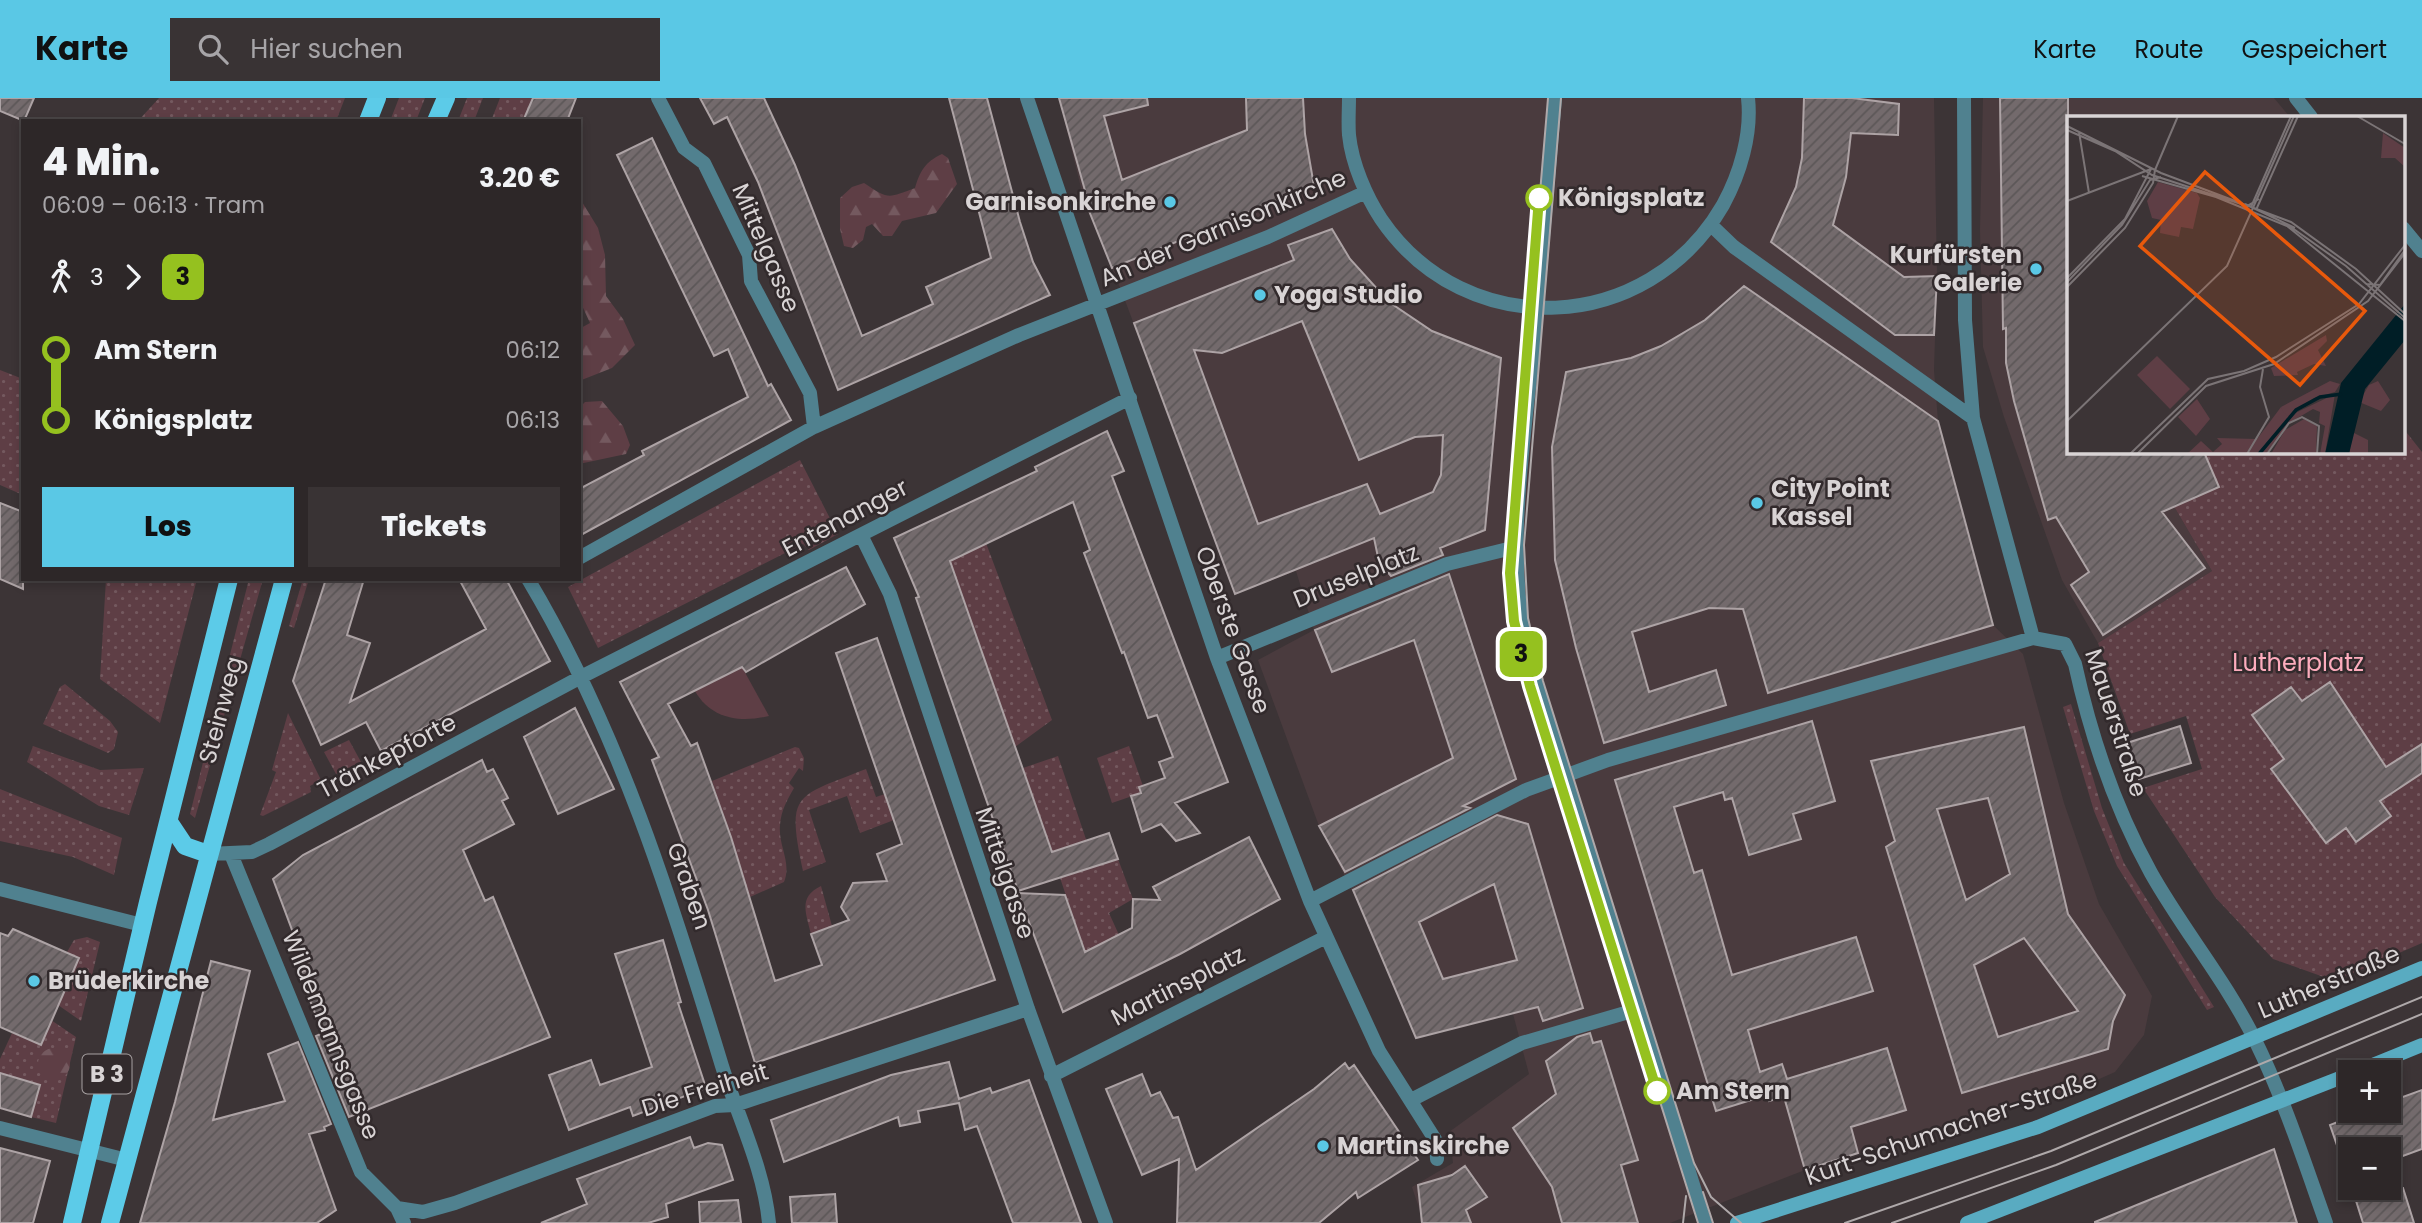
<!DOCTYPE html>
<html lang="de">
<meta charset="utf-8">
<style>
body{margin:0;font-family:Poppins,sans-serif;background:#393334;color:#f1f3f6;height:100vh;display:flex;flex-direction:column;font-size:26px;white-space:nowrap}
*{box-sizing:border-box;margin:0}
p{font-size:23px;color:#a7a5a8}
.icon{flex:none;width:38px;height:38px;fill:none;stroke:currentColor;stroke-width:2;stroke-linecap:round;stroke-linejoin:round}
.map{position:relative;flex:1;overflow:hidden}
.sheet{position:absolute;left:21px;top:21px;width:560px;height:462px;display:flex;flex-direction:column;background:#2d2728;border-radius:0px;box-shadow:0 4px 10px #0003,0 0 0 2px #484445}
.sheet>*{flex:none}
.badge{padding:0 14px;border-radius:10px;font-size:24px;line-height:46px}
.controls{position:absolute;left:2338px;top:962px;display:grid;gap:14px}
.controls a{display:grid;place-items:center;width:63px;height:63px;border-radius:0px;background:#2d2728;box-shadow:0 4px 10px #0003,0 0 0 2px #484445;font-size:35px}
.map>.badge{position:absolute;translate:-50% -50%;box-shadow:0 0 0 4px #fff}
.legs{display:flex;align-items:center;gap:10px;height:77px;padding:0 21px;font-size:23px}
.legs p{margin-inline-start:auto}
.head{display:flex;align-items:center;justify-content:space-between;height:119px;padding:0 21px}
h1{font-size:38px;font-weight:800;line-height:52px}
.cta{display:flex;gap:14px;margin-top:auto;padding:14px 21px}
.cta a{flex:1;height:80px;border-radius:0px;background:#5ac8e5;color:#111;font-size:28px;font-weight:800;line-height:80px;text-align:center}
.cta a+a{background:#393334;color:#f1f3f6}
ul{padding:0 21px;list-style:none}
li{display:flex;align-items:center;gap:24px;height:70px;font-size:26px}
li i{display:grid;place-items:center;width:10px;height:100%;margin:0 9px;background:currentColor}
li i::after{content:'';width:18px;height:18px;margin:-9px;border:5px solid;border-radius:50%;background:#2d2728}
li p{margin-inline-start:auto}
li:first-child i{background:linear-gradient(#0000 50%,currentColor 0)}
li:last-child i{background:linear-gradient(currentColor 50%,#0000 0)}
header{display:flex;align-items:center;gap:42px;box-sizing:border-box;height:98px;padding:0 35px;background:#5ac8e5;color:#111}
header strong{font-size:33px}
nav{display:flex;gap:38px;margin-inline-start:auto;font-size:24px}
.search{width:490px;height:63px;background:#393334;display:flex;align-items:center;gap:18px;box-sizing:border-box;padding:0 24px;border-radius:0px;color:#a7a5a8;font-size:26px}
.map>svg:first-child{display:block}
.built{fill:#4a3b3e}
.grass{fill:url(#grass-dots)}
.forest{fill:url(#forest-firs)}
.garden{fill:#5e3e45}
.building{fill:url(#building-hatch);stroke:#ada3a5;stroke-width:2;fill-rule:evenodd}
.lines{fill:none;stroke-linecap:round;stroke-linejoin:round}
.street{stroke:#50818f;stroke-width:14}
.secondary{stroke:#59abc1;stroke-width:14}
.primary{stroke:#5ccbe8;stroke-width:18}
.tram{stroke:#afa9aa;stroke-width:2}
.line-1-casing{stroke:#fff;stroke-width:16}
.line-1{stroke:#95c11f;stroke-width:10}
.stop-1-dot{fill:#fff;stroke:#95c11f;stroke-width:3.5}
.poi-dot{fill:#5ac8e5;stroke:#322a2c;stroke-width:2.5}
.labels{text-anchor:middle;stroke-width:5;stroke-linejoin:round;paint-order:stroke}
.shield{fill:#322a2c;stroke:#a7a1a2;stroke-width:2}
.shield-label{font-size:23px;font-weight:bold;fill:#d9d4d5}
.stop-label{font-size:24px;font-weight:bold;fill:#d9d4d5;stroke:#322a2c;text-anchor:start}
.poi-label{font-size:24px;font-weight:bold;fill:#d9d4d5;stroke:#322a2c;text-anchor:start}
.street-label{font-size:24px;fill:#d9d4d5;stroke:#322a2c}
.park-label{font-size:24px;fill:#fdacbd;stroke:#322a2c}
.inset-river{fill:none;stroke:#001e26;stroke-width:3.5}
.inset-road{fill:none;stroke:#7b7476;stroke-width:2}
.view{fill:#e8590c;fill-opacity:0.15;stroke:#e8590c;stroke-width:3.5}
.inset-edge{fill:none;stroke:#d9d4d5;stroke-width:3.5}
</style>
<header>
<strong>Karte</strong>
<div class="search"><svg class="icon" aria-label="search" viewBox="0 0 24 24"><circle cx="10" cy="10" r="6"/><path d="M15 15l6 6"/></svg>Hier suchen</div>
<nav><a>Karte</a><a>Route</a><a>Gespeichert</a></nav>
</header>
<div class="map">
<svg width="2422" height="1125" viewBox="0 0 2422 1125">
<defs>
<pattern id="grass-dots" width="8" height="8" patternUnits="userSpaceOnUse" patternTransform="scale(1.75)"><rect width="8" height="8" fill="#5e3e45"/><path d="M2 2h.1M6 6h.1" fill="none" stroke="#74595f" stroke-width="1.8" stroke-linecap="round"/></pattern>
<pattern id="forest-firs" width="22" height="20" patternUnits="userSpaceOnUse" patternTransform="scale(1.75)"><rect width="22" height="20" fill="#5e3e45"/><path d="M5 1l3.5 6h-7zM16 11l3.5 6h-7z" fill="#74595f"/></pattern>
<pattern id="building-hatch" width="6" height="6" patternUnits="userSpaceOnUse" patternTransform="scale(1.75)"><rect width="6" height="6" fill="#736a6c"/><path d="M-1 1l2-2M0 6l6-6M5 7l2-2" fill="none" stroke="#5c5758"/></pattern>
</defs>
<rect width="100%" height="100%" fill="#3c3436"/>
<path class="built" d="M1059,0H1934L1937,178L1934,272L1938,323L1993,527L2023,556L2064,705L2099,806L2152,898L2144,937L2115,974L2088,986L1805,1072L1670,1125H1424L1412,1089L1453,1065L1449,1034L1529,976L1513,916L1416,940L1358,804L1319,728L1258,562L1314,532L1296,473L1235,496L1123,197L1083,98Z
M1983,0H2274L2290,19H2068V354H2183L2152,371L2212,473L2098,545L2062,482L2004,319L1983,249L1980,132Z"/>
<path class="grass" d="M159,0H345L336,23H138Z
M399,0H425L416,23H390Z
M467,0H483L474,23H458Z
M500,0H533L523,23H491Z
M0,272L23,281V397L0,387Z
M2403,330L2422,354V845L2335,883L2273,861L2215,799L2143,690L2202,671L2186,618L2130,636L2098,545L2212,473L2152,371L2183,354H2403Z
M800,362L838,436L809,452L803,446L793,451L598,550L568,489Z
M986,445L1052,622L1015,649L939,461Z
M106,481H197L160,625L100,581Z
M249,481H263L195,720L190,716Z
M303,481H309L294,530L289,528Z
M65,586L110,623L118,634L114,651L108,655L43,626L60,589Z
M2071,606L2102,710L2124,765L2214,909L2207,912L2117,768L2094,713L2063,609Z
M288,615L321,682L310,688L311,694L263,718L260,717L276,674L272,672Z
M349,642L361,664L336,676L324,654Z
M33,648L100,672L144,670L129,717L99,708L27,664Z
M1129,648L1143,688L1139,689L1141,695L1112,705L1097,660Z
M795,649L799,650L804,660L803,673L799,670L789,685L794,690C787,702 781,713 780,727C778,748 792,764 784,784L750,799L712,683Z
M1058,658L1095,768L1118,761L1133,801L1109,815L1119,837L1085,854L1023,670Z
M866,671L876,699L885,696L894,722L860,735L847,698L809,712L826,764L803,773C786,694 795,699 866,671Z
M0,691L122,740L114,777L73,759L0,743Z
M821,788L832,828L811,836C806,815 798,799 821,788Z
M87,839L100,844L81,923L58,907L78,860L67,854L74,842Z
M51,922L76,939L56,1025L31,1019L40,987L0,975V961L12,935L41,947Z"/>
<path class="forest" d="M942,56L948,60L957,86L936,115L902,123L892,138H883L872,126L866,129L863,142L853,150L844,148L840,131V100L852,89L864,85C889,102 888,100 915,90C920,73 925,64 942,56Z
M579,99L598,130L605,157L606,198L623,221L635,247L612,270L579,283V231L590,225L579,201Z
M602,303L623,328L630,347L626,356L579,366V310L585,304Z
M38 966a16 16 0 1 1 32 0a16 16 0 1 1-32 0Z"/>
<path class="garden" d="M742,569L769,618C740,625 711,621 695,593Z"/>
<path class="building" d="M0,0H34L24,23L0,13Z
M533,0H576L567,23H523Z
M700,0H764L795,67L862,238L933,206L926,189L991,160L949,0H987L1020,124L1033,164L1050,197L838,292L758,84L727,19L714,26Z
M1059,0H1147L1148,7L1104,18L1122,82L1247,32L1246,0H1303L1305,36L1314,88L1112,170L1083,98L1086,96Z
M1804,0H1852L1899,6L1898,37L1851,35L1846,79L1833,127L1904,179L1937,178L1934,237H1895L1771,144L1796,89L1802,60Z
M2000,0H2068V354H2204L2219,389L2162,414L2205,470L2103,537L2071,487L2089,474L2056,419L2048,422L2014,303L2006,265V230L2003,231Z
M652,40L768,288L771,286L791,322L579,438V391L644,357L642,353L748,299L728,251L714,258L617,57Z
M1332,131L1350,161L1389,204L1432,233L1501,260L1485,432L1440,450L1443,457L1391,478L1379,464L1374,440L1235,496L1134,225L1294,162L1288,147ZM1302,223L1359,362L1415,339L1443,337L1441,377L1433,394L1380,416L1367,386L1258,426L1194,252L1222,255Z
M1744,188L1938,323L1993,527L1768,595L1743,511L1709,510L1632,534L1649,594L1716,572L1726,607L1604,645L1576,550L1555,462L1552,349L1566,274L1631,260L1661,248L1705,222Z
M1107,333L1124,373L1112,378L1228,684L1175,705L1200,735L1176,743L1161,726L1142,734L1131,698L1141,695L1139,689L1165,680L1159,664L1173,659L1157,617L1148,620L1124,554L1122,555L1084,455L1090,452L1073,404L950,463L1052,754L1109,735L1118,761L1018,793L916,500L919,499L894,440L1037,373L1035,369Z
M0,405L23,414V491L0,481Z
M846,469L865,506L746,574L742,569L668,606L691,648L697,645L731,739L775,883L822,867L811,836L849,822L841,809L853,785L887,783L877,756L902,746L836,555L877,540L995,882L755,965L708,812L652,662L659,659L620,584Z
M1449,476L1516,681L1463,708L1470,710L1345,774L1319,728L1453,660L1414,542L1332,574L1315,532Z
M326,481H364L347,537L370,545L350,604L486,531L459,481H506L550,563L381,653L366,624L321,647L293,583Z
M2330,584L2386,669L2422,646V675L2380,703L2391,718L2356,744L2346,730L2326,745L2271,671L2284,661L2252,617L2291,589L2302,603Z
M575,610L614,691L558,716L524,639Z
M1812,623L1835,703L1793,716L1801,741L1749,757L1732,700L1725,702L1723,694L1674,709L1694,775L1702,772L1732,877L1856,839L1873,893L1748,932L1760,974L1782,966L1787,981L1887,950L1906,1012L1851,1029L1858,1055L1805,1072L1784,999L1769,1003L1767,997L1716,1013L1615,682Z
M2180,628L2191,665L2139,681L2127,645Z
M2024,629L2068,816L2125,897L2113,923L2108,951L1962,995L1886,749L1895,743L1871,663ZM1988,700L2010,776L1966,802L1937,711ZM2024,840L2078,913L1998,939L1974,867Z
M482,662L487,674L493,671L508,700L502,703L514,726L463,752L485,803L493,799L550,939L349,1019L316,938L323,935L299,875L307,872L273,781L303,757Z
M1497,717L1528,726L1583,910L1543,923L1538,909L1416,940L1353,792ZM1494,786L1517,862L1443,881L1419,824Z
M1249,739L1280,801L1180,856L1063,914L1018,795L1065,797L1085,854L1132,830L1133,801L1160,802L1153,789Z
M13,831L79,860L41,947L0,929V835L8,838Z
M663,842L681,904L678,905L706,990L633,1018L630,1009L569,1032L549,977L591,962L600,987L652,969L615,856Z
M211,863L250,873L213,1022L285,1003L268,956L298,944L331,1026L324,1029L325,1032L309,1036L336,1112L317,1125H140L175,1004Z
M1590,935L1593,945L1601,943L1638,1062L1621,1067L1638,1125H1562L1552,1089L1513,1030L1556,996L1546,963L1577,939Z
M949,964L959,1001L990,990L992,995L1029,982L1081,1125H1013L977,1028L965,1032L959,1005L918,1013L920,1024L900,1028L898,1019L784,1064L771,1022L891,977Z
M1345,965L1349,971L1354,967L1418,1062L1358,1100L1356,1094L1319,1125H1177L1179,1061L1142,1077L1106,991L1142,976L1151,998L1160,994L1173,1020L1178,1019L1196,1072L1314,991Z
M0,975L40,987L31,1019L0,1010Z
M2422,992V1051L2389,1063V1052H2350V1078L2348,1079L2330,1027L2365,1013H2389V1004Z
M690,1039L694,1050L708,1045L722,1047L733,1082L666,1106L668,1119L648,1125H541L587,1106L577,1081Z
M0,1050L50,1063L33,1125H0Z
M2274,1051L2297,1125H2095V1124Z
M1465,1068L1487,1099L1466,1112L1471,1125H1422L1418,1087L1452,1077Z
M2352,1090H2403L2414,1125H2363Z
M835,1096L837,1125H792L790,1099Z
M738,1102L741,1125H700L699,1104Z"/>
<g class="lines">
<path class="street" d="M658,0L684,50L704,65L749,157L751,183L810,295L814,329
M1027,0L1217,560L1310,803L1379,953L1436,1043L1437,1061
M1349,0C1349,12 1348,25 1349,37C1352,66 1366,98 1381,121C1466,246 1648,237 1723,107C1740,76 1752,36 1748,0
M1555,0C1547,85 1541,169 1533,254C1522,357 1504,464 1530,565L1705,1125
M1964,0L1965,222L1973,320L2033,540
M2296,0L2311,19
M1711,127L1734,149L1973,320
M2403,130L2422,153
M862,439L890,496L1028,911L1106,1125
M579,460L814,329L1019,237L1268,139L1366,94
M528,481C618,632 671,800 722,968C738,1019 764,1071 769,1125
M1217,560L1447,466L1516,449
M208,756L252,754L269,746L581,579L1130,300
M231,756L361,1074L397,1110L404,1125
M0,791L142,827
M1310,803L1526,692L1559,680L1608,662L2033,540L2065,546L2075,566C2091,639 2115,710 2151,775C2183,832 2226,883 2255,942C2284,1001 2304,1063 2326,1125
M1051,978L1326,839
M1411,1002L1522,945L1639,911
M0,1030L127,1062
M397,1110L423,1114L455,1105L715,1008L735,1007L1028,911"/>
<path class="secondary" d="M2353,975L2422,947
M1737,1125L2038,1029L2422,870
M1967,1125L2350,976"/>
<path class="primary" d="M368,23L377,0
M436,23L446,0
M169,724L185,748L208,756
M72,1125L148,804L229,481
M110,1125L284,481"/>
<path class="tram" d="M1548,0L1510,451L1514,523L1530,588L1698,1125
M1561,0L1524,447L1528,520L1543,583L1694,1065L1711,1099L1741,1125
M1703,1094L1713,1125
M1683,1125L1686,1098
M1845,1125L2051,1053L2422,899
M1892,1125L2056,1067L2422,916"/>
</g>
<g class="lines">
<g class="line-1-casing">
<path id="line-1" d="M1539,100L1510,475L1514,523L1530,588L1657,993"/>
</g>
<use href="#line-1" class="line-1"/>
</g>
<g class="stop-1-dot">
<circle cx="1539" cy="100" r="12"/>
<circle cx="1657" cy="993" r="12"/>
</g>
<g class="poi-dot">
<circle cx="1170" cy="104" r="7"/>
<circle cx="2036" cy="171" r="7"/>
<circle cx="1260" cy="197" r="7"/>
<circle cx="1757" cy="405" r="7"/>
<circle cx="34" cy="883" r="7"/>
<circle cx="1323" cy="1048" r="7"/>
</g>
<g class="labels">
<rect class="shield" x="82.5" y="956.5" width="49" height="39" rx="5"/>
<g class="shield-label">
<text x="107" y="984">B 3</text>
</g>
<g class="stop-label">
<text x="1558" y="108">Königsplatz</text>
<text x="1676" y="1001">Am Stern</text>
</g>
<g class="poi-label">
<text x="1156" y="112" text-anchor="end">Garnisonkirche</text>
<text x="2022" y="165" text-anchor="end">Kurfürsten<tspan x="2022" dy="28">Galerie</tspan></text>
<text x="1274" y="205">Yoga Studio</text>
<text x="1771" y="399">City Point<tspan x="1771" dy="28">Kassel</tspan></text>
<text x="48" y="891">Brüderkirche</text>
<text x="1337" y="1056">Martinskirche</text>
</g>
<g class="street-label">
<text transform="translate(1223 130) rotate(-23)" y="8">An der Garnisonkirche</text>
<text transform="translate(766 150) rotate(67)" y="8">Mittelgasse</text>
<text transform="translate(845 420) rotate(-28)" y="8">Entenanger</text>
<text transform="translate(1356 478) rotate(-22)" y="8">Druselplatz</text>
<text transform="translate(1233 532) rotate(70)" y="8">Oberste Gasse</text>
<text transform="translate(221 612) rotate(-75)" y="8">Steinweg</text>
<text transform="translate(2116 625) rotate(72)" y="8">Mauerstraße</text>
<text transform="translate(387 658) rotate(-28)" y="8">Tränkepforte</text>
<text transform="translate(1005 775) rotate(71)" y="8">Mittelgasse</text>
<text transform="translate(689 788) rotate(71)" y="8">Graben</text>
<text transform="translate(2329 884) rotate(-23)" y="8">Lutherstraße</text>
<text transform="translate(1178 888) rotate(-27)" y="8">Martinsplatz</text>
<text transform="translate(331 937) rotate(68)" y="8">Wildemannsgasse</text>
<text transform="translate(705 992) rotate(-17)" y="8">Die Freiheit</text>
<text transform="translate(1951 1030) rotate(-19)" y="8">Kurt-Schumacher-Straße</text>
</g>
<g class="park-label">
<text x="2298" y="573">Lutherplatz</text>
</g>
</g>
<g transform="translate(2067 18)">
<rect width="338" height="338" fill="#3c3436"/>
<path d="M316,17L338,32V51L328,42H314ZM91,66L130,77L133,82L126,113L114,111L112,121L93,117L94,104L85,102L80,85ZM259,219L260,225L251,234L259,250L247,248L230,256L231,259L207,260L204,252ZM90,240L123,273L103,293L70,259ZM311,265L323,284L314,295L292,286L302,269ZM268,278L258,338H253L258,310L252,307L253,296L246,293L222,307L199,338H120L134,325L146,336L155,328L150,322L190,323L214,291L222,300ZM130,283L143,303L129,320L111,301Z" fill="#5e3e45"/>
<path d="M263,265L273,268L268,276L247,282L221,300L217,297L214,291Z" fill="#5e3e45"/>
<path d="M237,303L250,310L249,338H204L218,314ZM285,316L301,324V338H282Z" fill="#5e3e45"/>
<path d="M338,188V224L298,273L282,338H258L274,267Z" fill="#001e26"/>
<path class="inset-river" d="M192,338L229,294L253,281L275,278"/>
<path class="inset-road" d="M290,0L338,28M0,10L94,57L224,106L289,153L338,198M0,14L48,35L85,59L180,90L192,83M12,16L22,77M88,54L111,0M75,60L149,81L220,110L338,205M0,85L84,53M178,88L228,112M184,91L224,0M189,94L231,0M221,109L279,150L338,202M0,162L58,103L84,53M0,166L55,109L83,64L94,61M299,168L313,169L338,134M0,171L58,112L86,67L88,54M0,305L160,150L227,0M63,338L141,263L177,255L209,241L292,188L338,129M70,338L139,270L207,248L301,185L338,137M180,338L202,301L193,271L196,253M200,338L222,307L235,301L252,310L250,338"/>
<path class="view" d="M138,56L298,195L233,269L73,130Z"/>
<rect width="338" height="338" class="inset-edge"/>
</g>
</svg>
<div class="controls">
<a>+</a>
<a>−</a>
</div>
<b class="badge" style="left:1521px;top:556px;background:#95c11f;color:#111">3</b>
<section class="sheet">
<div class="head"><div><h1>4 Min.</h1><p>06:09 – 06:13 · Tram</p></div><b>3.20 €</b></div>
<div class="legs"><svg class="icon" aria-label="walk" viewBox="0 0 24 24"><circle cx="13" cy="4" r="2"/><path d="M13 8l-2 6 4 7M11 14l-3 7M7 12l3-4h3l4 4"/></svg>3<svg class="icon" aria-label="forward" viewBox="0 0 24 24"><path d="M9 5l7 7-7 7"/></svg><b class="badge" style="background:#95c11f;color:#111">3</b></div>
<ul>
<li><i style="color:#95c11f"></i><b>Am Stern</b><p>06:12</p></li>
<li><i style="color:#95c11f"></i><b>Königsplatz</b><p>06:13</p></li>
</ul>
<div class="cta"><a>Los</a><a>Tickets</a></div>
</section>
</div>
